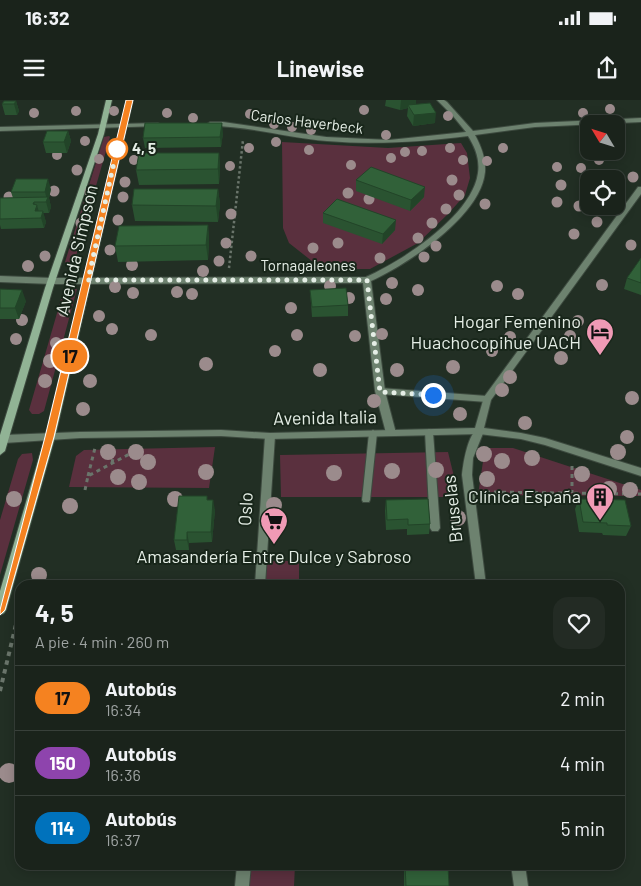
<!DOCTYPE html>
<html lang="es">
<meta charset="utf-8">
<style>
body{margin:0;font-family:Barlow,sans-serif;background:#232b24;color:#f1f3f6;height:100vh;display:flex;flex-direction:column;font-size:19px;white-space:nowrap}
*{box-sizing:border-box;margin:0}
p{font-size:16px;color:#9fa4a3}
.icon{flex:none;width:28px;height:28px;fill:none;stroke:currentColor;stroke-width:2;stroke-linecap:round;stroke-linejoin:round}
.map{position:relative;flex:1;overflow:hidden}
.side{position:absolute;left:15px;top:480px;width:610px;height:290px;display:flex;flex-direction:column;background:#1a231b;border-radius:15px;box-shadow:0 2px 12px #0003,0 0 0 1px #38403a}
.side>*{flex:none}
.badge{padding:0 10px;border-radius:16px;font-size:18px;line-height:32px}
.needle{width:32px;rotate:308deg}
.tools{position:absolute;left:580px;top:15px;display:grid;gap:10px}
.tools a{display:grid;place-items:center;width:45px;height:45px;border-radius:10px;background:#1a231b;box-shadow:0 2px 12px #0003,0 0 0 1px #38403a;font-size:25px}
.you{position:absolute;width:25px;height:25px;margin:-12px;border:4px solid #fff;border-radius:50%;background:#1a73e8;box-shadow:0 0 0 8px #1a73e833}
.map>.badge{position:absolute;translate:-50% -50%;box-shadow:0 0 0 2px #fff}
.round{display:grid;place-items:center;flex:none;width:52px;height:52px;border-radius:15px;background:#232b24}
.overview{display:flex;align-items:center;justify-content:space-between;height:85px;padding:0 20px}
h1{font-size:24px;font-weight:700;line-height:38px}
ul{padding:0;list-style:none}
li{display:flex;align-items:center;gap:15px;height:65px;padding:0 20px;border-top:1px solid #38403a}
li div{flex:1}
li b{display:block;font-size:19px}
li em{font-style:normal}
li .badge{min-width:55px;font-weight:700;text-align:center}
.status{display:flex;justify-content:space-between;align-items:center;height:35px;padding:0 25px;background:#1a231b;direction:ltr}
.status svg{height:14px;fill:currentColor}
header{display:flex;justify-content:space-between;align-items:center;height:65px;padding:0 20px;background:#1a231b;font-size:22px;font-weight:700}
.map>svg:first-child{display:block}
.green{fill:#5a303e}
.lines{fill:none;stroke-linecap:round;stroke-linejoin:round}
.service-casing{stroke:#3d4a3f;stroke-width:2}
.minor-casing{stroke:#3d4a3f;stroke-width:2}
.tertiary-casing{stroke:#3d4a3f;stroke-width:2}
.secondary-casing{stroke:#3d4a3f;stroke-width:2}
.path-far2{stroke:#6a756b;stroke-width:2.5;stroke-dasharray:2.5 2.5;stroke-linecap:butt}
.path-far1{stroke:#6a756b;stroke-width:3;stroke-dasharray:4 4;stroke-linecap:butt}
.path{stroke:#6a756b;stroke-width:4;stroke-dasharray:4.5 4.5;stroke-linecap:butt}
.service{fill:#6d826f;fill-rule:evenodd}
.minor{fill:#6d826f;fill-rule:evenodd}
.tertiary{fill:#6d826f;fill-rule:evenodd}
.secondary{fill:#91b395;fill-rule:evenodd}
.tree{fill:#9b8b8c}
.wall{fill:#2a5331}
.shaded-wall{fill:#224428}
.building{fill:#316139;stroke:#224428}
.line{fill:#f58220;stroke:#fff}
.walk{stroke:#e5eee6;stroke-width:5;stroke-dasharray:0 9}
.stop-dot{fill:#fff;stroke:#f58220;stroke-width:2.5}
.labels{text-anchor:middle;stroke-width:4;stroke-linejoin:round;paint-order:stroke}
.far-street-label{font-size:15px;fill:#e5eee6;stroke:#18261a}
.far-stop-label{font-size:15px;font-weight:bold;fill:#e5eee6;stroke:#18261a;text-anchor:start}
.street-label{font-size:18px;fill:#e5eee6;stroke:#18261a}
.poi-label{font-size:18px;fill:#e5eee6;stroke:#18261a;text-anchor:end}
</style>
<div class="status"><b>16:32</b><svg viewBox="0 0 49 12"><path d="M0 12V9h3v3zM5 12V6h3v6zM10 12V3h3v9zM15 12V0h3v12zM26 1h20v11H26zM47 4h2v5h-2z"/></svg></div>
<header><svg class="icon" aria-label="menu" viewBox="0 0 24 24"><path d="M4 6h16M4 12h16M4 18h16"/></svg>Linewise<svg class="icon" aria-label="share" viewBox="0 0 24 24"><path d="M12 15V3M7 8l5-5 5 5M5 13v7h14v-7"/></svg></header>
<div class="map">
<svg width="641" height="786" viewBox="0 0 641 786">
<rect width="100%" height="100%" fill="#222f24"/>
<path class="green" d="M109,36L110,37L74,163L67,164L65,162L104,37Z
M282,42L388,48L461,43L467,53L470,78L465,95L448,114L418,143L370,169H322L289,143L283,128Z
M68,187L77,189L44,311L39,314H32L29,310L64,189Z
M215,347L209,388L69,387L76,356L84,350Z
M485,348H513L641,390V396L478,395Z
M448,352L459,397H281L280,355Z
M32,353L33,360L0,475V420L18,359L22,354Z
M266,461H299V485H264Z
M247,765H295L294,786H246Z"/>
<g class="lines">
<g class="service-casing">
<path id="service" d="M380,288L487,296L491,299L487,302L380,294L376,291Z
M429,329L433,332L440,428L438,431H432L430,428L425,332Z
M373,330L377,333L370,400L369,402H363L362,400L369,333Z"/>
</g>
<g class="minor-casing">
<path id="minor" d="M437,0H444L447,2L473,31L535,23L641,18V22L535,27L475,35C481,46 486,58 485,72C481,116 408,164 371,181L385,291L396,333L394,335H388L386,333L375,291L363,183L52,184L0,182V176L52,178L366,177C402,161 472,116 478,73C480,59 475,47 468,36C420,42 376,45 327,41C288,38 250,26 210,26L207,24L210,22H223L326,37L389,40L466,32L453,16Z
M158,23L161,25L160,26L0,31V27Z
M479,328L484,331L473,358L472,375L486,485H476L462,375C463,364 468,332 479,328Z
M270,333L275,336L265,485H255L265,336Z
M237,765H251L249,786H235Z
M511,765H525L528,786H514Z"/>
</g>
<g class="tertiary-casing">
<path id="tertiary" d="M638,87H641V94L491,300L484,328L521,333L545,338L641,368V376L545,345L521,339L479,334L270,339L221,336L80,338L4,343L0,340L1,337L4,335L80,332L221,330L270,333L475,328L484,297Z"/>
</g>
<g class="secondary-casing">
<path id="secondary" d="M106,0H112L104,34L53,188L5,351L0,355V335L45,188L98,34Z
M127,0H133L55,337L6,510L4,513L0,515V491L45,337Z"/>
</g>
<path class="path-far2" d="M229,168L243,40"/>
<path class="path-far1" d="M112,363L115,349
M572,366V393
M88,376L95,348
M85,390L88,376L139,349
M486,392L641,394"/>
<path class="path" d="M0,591L18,516"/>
<use href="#service" class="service"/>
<use href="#minor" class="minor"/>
<use href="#tertiary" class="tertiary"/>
<use href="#secondary" class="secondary"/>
</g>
<g class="tree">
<circle cx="610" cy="9" r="5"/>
<circle cx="364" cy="10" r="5"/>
<circle cx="76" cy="11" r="5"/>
<circle cx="114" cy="11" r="5"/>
<circle cx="34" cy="13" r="5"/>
<circle cx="167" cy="13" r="5"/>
<circle cx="583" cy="13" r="5"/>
<circle cx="250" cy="14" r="5"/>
<circle cx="448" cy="16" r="5"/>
<circle cx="193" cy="18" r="5"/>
<circle cx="274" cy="24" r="5"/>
<circle cx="292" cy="27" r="5"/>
<circle cx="311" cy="30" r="5"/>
<circle cx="386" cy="35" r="5"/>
<circle cx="85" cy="41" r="5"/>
<circle cx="276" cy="42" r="5"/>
<circle cx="249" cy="48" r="5"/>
<circle cx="450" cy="48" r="5"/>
<circle cx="503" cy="48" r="5"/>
<circle cx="309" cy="50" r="5"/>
<circle cx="422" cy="51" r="5"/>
<circle cx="405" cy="52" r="5"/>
<circle cx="57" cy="55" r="5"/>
<circle cx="391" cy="58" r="5"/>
<circle cx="99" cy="59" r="5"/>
<circle cx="134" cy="60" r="5"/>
<circle cx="463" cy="60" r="5"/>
<circle cx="599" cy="60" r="5"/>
<circle cx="487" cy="61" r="5"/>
<circle cx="351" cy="65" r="5"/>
<circle cx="230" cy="66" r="5"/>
<circle cx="557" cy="67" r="5"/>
<circle cx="581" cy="68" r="5"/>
<circle cx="77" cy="70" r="5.5"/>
<circle cx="633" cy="77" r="5.5"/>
<circle cx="452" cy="80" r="5.5"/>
<circle cx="125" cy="82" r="5.5"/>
<circle cx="561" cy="85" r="5.5"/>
<circle cx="54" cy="91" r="5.5"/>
<circle cx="90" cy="92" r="5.5"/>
<circle cx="348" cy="93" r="5.5"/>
<circle cx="459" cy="95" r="5.5"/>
<circle cx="9" cy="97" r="5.5"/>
<circle cx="123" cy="97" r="5.5"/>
<circle cx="369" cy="99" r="5.5"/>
<circle cx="557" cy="102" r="5.5"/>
<circle cx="485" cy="104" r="5.5"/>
<circle cx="579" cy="106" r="5.5"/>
<circle cx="446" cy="109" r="5.5"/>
<circle cx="231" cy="114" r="5.5"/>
<circle cx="118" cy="120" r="5.5"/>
<circle cx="597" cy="122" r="5.5"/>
<circle cx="81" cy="123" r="5.5"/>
<circle cx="432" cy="123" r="5.5"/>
<circle cx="574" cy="134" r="5.5"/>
<circle cx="418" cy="138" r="5.5"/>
<circle cx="226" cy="143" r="5.5"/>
<circle cx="338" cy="143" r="5.5"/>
<circle cx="75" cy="145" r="5.5"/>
<circle cx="631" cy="145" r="5.5"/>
<circle cx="436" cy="146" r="5.5"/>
<circle cx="313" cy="148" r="5.5"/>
<circle cx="110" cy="150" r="5.5"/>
<circle cx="45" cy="156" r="5.5"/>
<circle cx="251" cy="156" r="5.5"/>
<circle cx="424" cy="157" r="5.5"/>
<circle cx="380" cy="158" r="5.5"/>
<circle cx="219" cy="161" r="5.5"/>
<circle cx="132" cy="165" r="6"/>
<circle cx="28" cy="166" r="6"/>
<circle cx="203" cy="171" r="6"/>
<circle cx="392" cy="183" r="6"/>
<circle cx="602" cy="185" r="6"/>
<circle cx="330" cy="186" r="6"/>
<circle cx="497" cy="186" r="6"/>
<circle cx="115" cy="187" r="6"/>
<circle cx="418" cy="190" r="6"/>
<circle cx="177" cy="192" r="6"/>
<circle cx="133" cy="193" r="6"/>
<circle cx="192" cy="194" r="6"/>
<circle cx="518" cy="194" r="6"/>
<circle cx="349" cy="198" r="6"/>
<circle cx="386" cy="199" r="6"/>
<circle cx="291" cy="208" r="6"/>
<circle cx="64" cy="211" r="6"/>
<circle cx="99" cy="216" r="6"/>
<circle cx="22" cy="220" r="6"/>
<circle cx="578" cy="221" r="6"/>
<circle cx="112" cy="229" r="6"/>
<circle cx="382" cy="234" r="6"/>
<circle cx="151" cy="235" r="6"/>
<circle cx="297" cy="235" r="6"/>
<circle cx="355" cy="236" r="6"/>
<circle cx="570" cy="236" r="6"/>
<circle cx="510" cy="237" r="6"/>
<circle cx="16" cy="239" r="6"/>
<circle cx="56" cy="243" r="6"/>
<circle cx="275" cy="251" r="6"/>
<circle cx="492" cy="251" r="6"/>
<circle cx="561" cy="258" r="7"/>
<circle cx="50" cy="261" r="7"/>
<circle cx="206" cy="264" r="7"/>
<circle cx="453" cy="267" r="7"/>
<circle cx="320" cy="270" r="7"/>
<circle cx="397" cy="270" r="7"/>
<circle cx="510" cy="277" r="7"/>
<circle cx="45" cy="281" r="7"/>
<circle cx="90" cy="281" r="7"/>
<circle cx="502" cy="290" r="7"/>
<circle cx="632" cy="298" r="7"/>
<circle cx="374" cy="301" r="7"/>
<circle cx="83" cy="309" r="7"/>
<circle cx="460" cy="314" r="7"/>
<circle cx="525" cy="323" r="7"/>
<circle cx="627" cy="337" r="7"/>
<circle cx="108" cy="352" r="8"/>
<circle cx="136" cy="352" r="8"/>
<circle cx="618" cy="352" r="8"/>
<circle cx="484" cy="354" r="8"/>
<circle cx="532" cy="358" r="8"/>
<circle cx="502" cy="361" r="8"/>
<circle cx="148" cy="362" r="8"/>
<circle cx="436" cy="370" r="8"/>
<circle cx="392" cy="371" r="8"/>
<circle cx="206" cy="372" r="8"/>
<circle cx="334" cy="373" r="8"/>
<circle cx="582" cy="374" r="8"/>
<circle cx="118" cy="377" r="8"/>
<circle cx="487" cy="379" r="8"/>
<circle cx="139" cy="382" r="8"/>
<circle cx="609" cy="389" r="8"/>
<circle cx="630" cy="390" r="8"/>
<circle cx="14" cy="399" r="8"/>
<circle cx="175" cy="399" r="8"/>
<circle cx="274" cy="405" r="8"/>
<circle cx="70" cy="406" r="8"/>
<circle cx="458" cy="418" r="8"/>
<circle cx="275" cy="421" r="8"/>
<circle cx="39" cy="475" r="8"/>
<circle cx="9" cy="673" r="10"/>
</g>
<path class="wall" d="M386,0H416V5L435,23L413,26L407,16L408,8L400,10L385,6Z
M16,1L19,11L17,15H5L2,4Z
M68,31L71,41L67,53H46L43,42Z
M223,33L221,47L145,48L143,38Z
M219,53L220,68L219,84L139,85L136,70Z
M356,80L424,97L410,111L356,91Z
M51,89L49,98L51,107L49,113H43L46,122L44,128L1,129L0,125V98H13L11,92Z
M218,89L220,104L218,122L135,121L132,105Z
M323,113L395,130L382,144L323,123Z
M208,125L209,141L208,160L118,162L115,146Z
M641,158V195L624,189L627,178Z
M0,189L26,201L19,219H0Z
M310,190L348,205V216L312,217Z
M579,399L631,426L626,436L603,435L602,433L579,432L575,409Z
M207,400L215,410L212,442L189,443V450H176L174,440Z
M386,400L430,424L429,434L407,435V429L386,430L385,411Z
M404,765H448L449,786H404Z"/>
<path class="shaded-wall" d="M401,0H416V5H408V8L400,10Z
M16,1L19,11L17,15L14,4Z
M436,13L435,23L413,26L414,15Z
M222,23L223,33L221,47L220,37Z
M68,31L71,41L67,53L64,42Z
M219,53L220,68L219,84L218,69Z
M48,79L51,89L49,98L51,107L49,113L46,102L47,100L45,92Z
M425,87L424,97L410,111L411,100Z
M218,89L220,104L218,122L216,106Z
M34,102L36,109L37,105L40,116L39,118L35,111L33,104Z
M43,111L46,122L44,128L41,118Z
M396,120L395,130L382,144L383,134Z
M208,125L209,141L208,160L206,145Z
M22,190L26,201L19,219L15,208Z
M213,400L215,410L212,442L211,432Z
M187,432L189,443V450L187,440Z"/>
<path class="building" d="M4,1H16L14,4H2Z
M430,3L436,13L414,15L408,5Z
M145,23H222L220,37L143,38Z
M47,31H68L64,42H43Z
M139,53H219L218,69L136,70Z
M371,67L425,87L411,100L356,80Z
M16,79H48L45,92H11Z
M134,89H218L216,106L132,105Z
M48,97L46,102H34L33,104L37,105L35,111H43L41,118L0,119V98Z
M337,99L396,120L383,134L323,113Z
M208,125L206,145L115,146L119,126Z
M641,158V183L627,178Z
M346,188L348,205L312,207L310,190Z
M0,189L22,190L15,208H0Z
M179,396H207V400H213L211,432H187V440H174Z
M428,399L430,424L408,425V419L387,420L386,400Z
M579,399L625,400L631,426L607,425V423L583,422Z
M405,765H448L449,786H406Z"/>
<path class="line" d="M126,0H133L54,337L5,510L0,515V510L45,337Z"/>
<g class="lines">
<path class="walk" d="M117,49L88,180H367L380,292L433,295"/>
</g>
<defs>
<g id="hotel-pin" transform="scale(1.4375)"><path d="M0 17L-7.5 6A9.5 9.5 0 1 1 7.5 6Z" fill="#f09ab5" stroke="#18261a"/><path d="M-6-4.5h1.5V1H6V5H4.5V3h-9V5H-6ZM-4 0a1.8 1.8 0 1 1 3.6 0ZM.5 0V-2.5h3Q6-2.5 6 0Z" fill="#111"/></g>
<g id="building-pin" transform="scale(1.4375)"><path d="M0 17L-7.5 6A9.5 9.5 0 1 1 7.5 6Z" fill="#f09ab5" stroke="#18261a"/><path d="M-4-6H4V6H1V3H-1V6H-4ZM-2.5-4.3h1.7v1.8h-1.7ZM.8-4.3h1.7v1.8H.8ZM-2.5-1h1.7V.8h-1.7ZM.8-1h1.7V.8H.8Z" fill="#111"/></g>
<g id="supermarket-pin" transform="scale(1.4375)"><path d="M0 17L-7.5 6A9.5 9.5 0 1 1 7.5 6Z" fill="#f09ab5" stroke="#18261a"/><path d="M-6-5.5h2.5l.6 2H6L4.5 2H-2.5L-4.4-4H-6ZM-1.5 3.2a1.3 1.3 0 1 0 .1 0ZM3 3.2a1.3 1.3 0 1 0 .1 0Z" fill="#111"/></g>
</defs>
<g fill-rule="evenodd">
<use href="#hotel-pin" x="600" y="232"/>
<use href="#building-pin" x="600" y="397"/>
<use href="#supermarket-pin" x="274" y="421"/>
</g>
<circle class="stop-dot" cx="117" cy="49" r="10"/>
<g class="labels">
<g class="far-street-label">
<text transform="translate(307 22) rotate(7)" y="5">Carlos Haverbeck</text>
<text x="308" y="171">Tornagaleones</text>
</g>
<g class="far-stop-label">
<text x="132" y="54">4, 5</text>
</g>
<g class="street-label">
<text transform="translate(77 150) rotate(-77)" y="6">Avenida Simpson</text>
<text transform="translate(325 318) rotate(-1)" y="6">Avenida Italia</text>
<text transform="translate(246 409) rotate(-87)" y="6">Oslo</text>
<text transform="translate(453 409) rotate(-96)" y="6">Bruselas</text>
</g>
<g class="poi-label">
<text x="581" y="228">Hogar Femenino<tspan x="581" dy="21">Huachocopihue UACH</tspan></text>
<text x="581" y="403">Clínica España</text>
<text x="274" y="463" text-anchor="middle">Amasandería Entre Dulce y Sabroso</text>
</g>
</g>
</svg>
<div class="tools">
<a><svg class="needle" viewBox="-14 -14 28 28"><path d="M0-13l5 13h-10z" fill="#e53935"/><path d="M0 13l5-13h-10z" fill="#9fa4a3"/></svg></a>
<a><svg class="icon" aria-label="locate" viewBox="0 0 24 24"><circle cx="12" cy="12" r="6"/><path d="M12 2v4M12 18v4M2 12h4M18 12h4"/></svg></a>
</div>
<div class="you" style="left:433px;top:295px"></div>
<b class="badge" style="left:70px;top:256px;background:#f58220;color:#111">17</b>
<section class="side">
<div class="overview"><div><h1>4, 5</h1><p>A pie · 4 min · 260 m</p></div><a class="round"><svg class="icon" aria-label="heart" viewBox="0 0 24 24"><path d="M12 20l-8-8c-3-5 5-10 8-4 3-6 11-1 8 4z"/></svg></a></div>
<ul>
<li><span class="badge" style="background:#f58220;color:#111">17</span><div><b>Autobús</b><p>16:34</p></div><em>2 min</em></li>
<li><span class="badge" style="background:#8e44ad;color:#fff">150</span><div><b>Autobús</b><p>16:36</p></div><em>4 min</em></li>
<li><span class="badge" style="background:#0072bc;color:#fff">114</span><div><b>Autobús</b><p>16:37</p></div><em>5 min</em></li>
</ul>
</section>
</div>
